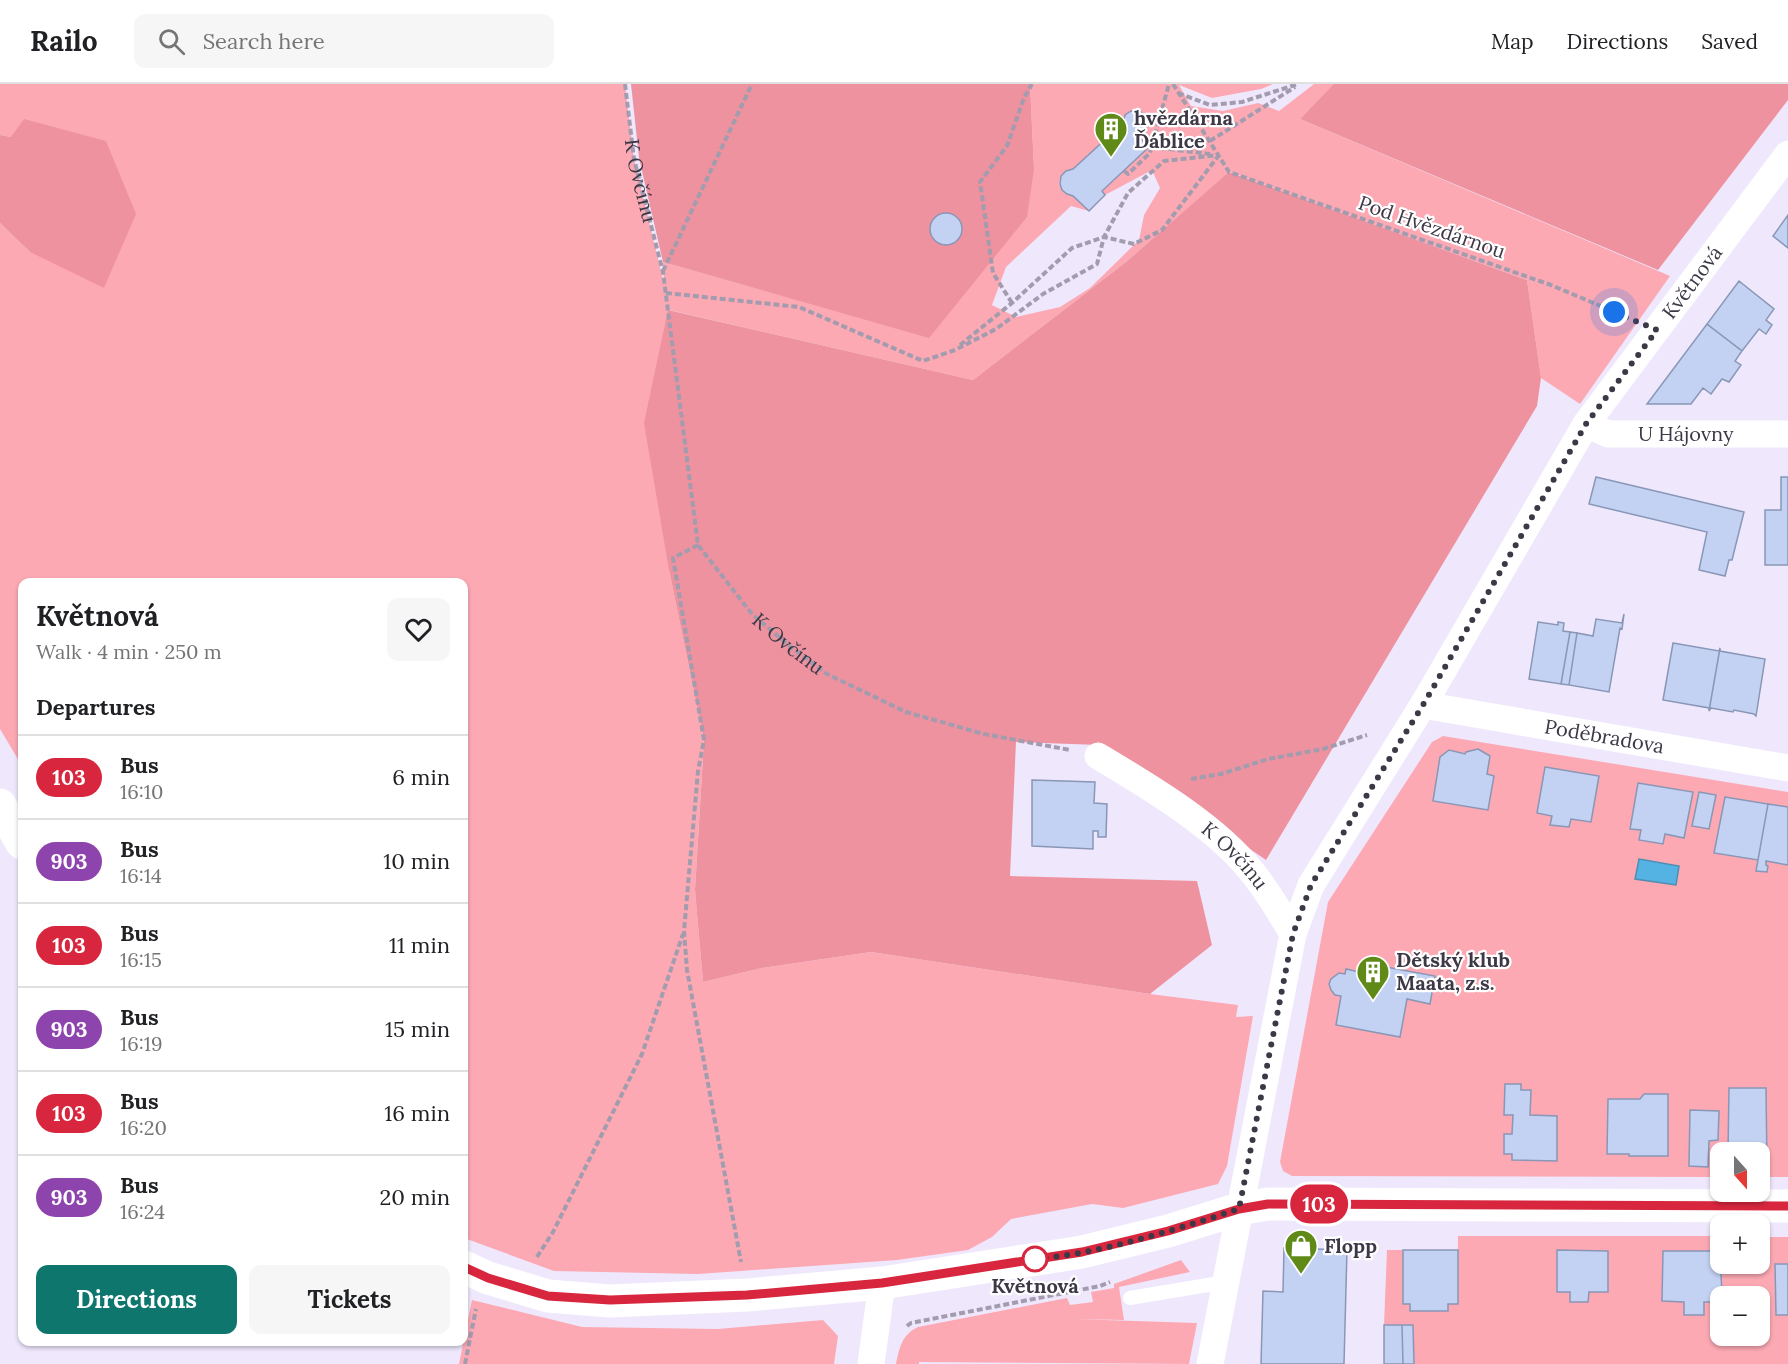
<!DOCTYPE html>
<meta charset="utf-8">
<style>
body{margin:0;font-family:Lora,serif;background:#f6f6f6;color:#202124;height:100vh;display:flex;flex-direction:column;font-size:22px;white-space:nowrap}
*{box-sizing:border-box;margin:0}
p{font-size:20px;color:#757577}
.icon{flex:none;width:33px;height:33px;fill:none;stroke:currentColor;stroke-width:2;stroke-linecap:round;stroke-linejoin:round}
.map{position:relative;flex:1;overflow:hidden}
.side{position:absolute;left:18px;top:494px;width:450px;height:768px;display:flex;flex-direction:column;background:#fff;border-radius:12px;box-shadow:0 2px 4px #0004}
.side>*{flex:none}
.badge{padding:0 12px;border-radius:20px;font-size:21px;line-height:39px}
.needle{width:39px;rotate:159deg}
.fabs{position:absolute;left:1710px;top:1058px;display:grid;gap:12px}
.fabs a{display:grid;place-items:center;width:60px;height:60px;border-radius:12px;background:#fff;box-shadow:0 2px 4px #0004;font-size:30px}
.you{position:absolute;width:30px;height:30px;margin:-15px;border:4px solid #fff;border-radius:50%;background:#1a73e8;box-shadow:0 0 0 9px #1a73e833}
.map>.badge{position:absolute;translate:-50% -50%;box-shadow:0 0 0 3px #fff}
h2{padding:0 18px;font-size:22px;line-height:54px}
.round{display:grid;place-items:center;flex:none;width:63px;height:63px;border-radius:12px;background:#f6f6f6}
.overview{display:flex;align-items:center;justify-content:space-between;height:102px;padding:0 18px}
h1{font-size:28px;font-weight:700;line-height:45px}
.button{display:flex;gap:12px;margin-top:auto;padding:12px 18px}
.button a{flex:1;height:69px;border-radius:12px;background:#0f766e;color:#fff;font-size:24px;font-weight:700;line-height:69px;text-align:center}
.button a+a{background:#f6f6f6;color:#202124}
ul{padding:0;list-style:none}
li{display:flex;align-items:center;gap:18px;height:84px;padding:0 18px;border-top:2px solid #e0e0e0}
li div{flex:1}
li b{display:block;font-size:22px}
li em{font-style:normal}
li .badge{min-width:66px;font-weight:700;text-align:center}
header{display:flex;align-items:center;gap:36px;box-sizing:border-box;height:84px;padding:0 30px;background:#fff;border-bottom:2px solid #e0e0e0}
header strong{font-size:28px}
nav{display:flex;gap:33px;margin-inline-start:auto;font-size:21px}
.search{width:420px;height:54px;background:#f6f6f6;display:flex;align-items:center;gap:15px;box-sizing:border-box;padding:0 21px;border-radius:12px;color:#757577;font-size:22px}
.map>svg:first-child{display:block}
.green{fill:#fca9b4;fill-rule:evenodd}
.forest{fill:#ee929f}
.water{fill:#54b3e2;stroke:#4d8eb3;stroke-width:1.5}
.building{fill:#c3d2f3;stroke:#8996b6;stroke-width:1.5}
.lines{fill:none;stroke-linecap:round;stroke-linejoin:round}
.path{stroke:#a29cae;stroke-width:4;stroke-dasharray:6 3;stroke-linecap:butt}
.service{stroke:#fff;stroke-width:14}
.minor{stroke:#fff;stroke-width:27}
.tertiary{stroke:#fff;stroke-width:33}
.line-casing{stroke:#fff;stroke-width:14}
.line{stroke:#d7263d;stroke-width:9}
.walk{stroke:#3d3846;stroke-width:6;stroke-dasharray:0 10.8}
.stop-dot{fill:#fff;stroke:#d7263d;stroke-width:3}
.labels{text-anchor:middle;stroke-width:4.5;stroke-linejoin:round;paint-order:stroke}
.poi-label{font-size:20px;font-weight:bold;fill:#3d3846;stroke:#fff;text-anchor:start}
.street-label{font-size:20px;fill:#3d3846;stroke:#fff}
.stop-label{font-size:20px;font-weight:bold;fill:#3d3846;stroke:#fff}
</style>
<header>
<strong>Railo</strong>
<div class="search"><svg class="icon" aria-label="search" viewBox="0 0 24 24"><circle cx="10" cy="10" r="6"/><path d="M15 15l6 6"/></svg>Search here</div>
<nav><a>Map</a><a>Directions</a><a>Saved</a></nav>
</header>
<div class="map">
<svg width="1788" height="1280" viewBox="0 0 1788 1280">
<rect width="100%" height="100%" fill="#efe8fd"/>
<path class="green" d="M0,0H625L634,75L664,200L663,178L929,253L1034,85L1030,0H1273L1261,5L1212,14L1179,1L1191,22L1223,27L1258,19L1279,27L1314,0H1335L1300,35L1670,192L1580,320L1541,294L1527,196L1230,88L1126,178L973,296L669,226V486L704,656L695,806L703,898L762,884L871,868L1150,910L1238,921L1236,933L1253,932L1227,1082L1218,1100L1123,1124L1092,1120L1011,1135L992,1153L968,1166L897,1176L698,1190L554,1187L464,1154V498H22V682L0,645V139L30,168L11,53L0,51ZM1137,27L1143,29L1147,34L1146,48L1139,53L1148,63L1102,107L1105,111L1152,86L1160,104L1144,131L1139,156L1090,204L1060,223L1016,233L992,221L1006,183L1071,122L1089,127C1084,122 1080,117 1074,113C1070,110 1065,111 1062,106C1055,96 1063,87 1073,85L1123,39L1125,32L1131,27Z
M1443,652L1788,708V1093H1760V1068H1720V1093L1292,1092L1283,1087L1280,1078L1328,818L1432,658Z
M1458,1152H1720V1167H1663L1704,1218H1720V1251H1760V1212H1722V1179H1760V1153H1788V1180H1775L1776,1231H1788V1280H1414L1413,1241H1384L1387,1166H1403V1220H1410V1227L1448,1220H1457ZM1557,1166L1607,1167L1608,1208H1589L1588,1218H1570V1208H1557Z
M1181,1176L1190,1188L1119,1203L1124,1236L1073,1235L1197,1239L1189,1280L919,1278V1280H896C899,1265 902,1250 918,1243L1067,1214L1070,1221L1093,1218L1091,1208L1114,1204V1200Z
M472,1216L582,1243L718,1245L823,1236L838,1252L834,1280H459Z"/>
<path class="forest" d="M631,0H1030L1034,85L1027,133L929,254L663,178L639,74Z
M1334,0H1788V16L1658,186L1300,35Z
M24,35L106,57L136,130L104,204L30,168L0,139V51L11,53Z
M1229,88L1527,196L1541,294L1537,322L1266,776L1099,661L1016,658L1010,792L1197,797L1212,861L1150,910L871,868L762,884L703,898L695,806L704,656L669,486L644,339L668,226L973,296L1126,178Z"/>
<path class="water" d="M1639,775L1679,782L1676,801L1635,795Z"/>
<path class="building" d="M1131,27L1141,28L1147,34L1146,48L1139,53L1149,63L1102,107L1105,111L1089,127L1073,112L1067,110L1062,106L1060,100L1061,92L1066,87L1073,85L1123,39L1125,31Z
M930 145a16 16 0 1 1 32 0a16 16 0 1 1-32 0Z
M1788,131V164L1773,152Z
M1739,197L1774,225L1766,236L1772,241L1766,250L1759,245L1742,267L1707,240Z
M1707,240L1742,267L1735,277L1741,281L1729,298L1722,295L1711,310L1703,304L1691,320H1647Z
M1596,393L1744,428L1732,476H1729L1725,492L1699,486L1707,448L1589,420Z
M1781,393H1788V481H1765V426H1781Z
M1624,530L1622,545L1620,544L1609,608L1569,601L1577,549L1593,552L1596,535L1622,539Z
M1538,538L1558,541V538L1564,539L1563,547L1570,548L1561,600L1529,595Z
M1570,548L1577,549L1569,601L1561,600Z
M1673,559L1719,567L1720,564L1709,627V624L1663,616Z
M1720,564V567L1765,575L1756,632L1754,630L1734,626L1733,628L1711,624L1709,627Z
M1478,665L1490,672L1487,690L1494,692L1488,726L1433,717L1440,673L1449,666L1465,670L1466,668Z
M1545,683L1599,692L1591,738L1571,735L1569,743L1550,741L1552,732L1537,729Z
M1032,696L1095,698L1094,719L1107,720L1106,753H1098V747H1093V765L1032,762Z
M1638,699L1693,708L1684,754L1665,750L1663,760L1639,756L1641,746L1630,745Z
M1699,708L1716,711L1709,745L1692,742Z
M1725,713L1768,720L1758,776L1714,769Z
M1768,720L1788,723V781L1766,777V781L1768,782L1767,788L1756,787Z
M1375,881L1435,892L1430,920L1407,915L1400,953L1336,941L1341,912L1335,911L1331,906L1329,900L1331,895L1339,889L1345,890L1346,885L1373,891Z
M1505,1000H1521V1006H1531L1530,1031L1557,1032V1077L1512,1076V1070H1504V1050H1512L1513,1031H1504Z
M1729,1004H1766L1767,1082H1760V1068H1728Z
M1644,1010H1668V1072H1629V1070H1607L1608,1015H1640Z
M1690,1026L1719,1027L1718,1056L1709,1057L1708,1083L1689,1082Z
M1284,1164L1347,1166L1344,1280H1261L1263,1207L1283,1208Z
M1403,1166H1458V1220H1448V1227H1410V1220H1403Z
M1557,1166L1608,1167V1208H1589L1588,1218H1570V1208H1557Z
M1663,1167H1720L1722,1212H1720V1218H1704V1231H1684V1218L1662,1217Z
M1775,1180H1788V1231H1776Z
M1384,1241H1402L1403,1280H1384Z
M1402,1241H1413L1414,1280H1403Z"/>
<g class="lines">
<g class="path">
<path id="s1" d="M625,0L634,75L663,188L698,461L752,530L792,564L827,590L906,628L984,650L1070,666"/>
<path d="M1173,0L1229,88L1551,201L1629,234"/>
<path d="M1178,9L1210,21L1242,18L1298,0"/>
<path d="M1210,57L1295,3"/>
<path d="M1151,63L1210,70"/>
<path d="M1124,87L1128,90L1150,69L1169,0"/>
<path d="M663,187L752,0"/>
<path d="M666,209L799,223L923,277L955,266L996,245L1043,210L1097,180L1104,153L1134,160L1162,146L1219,71"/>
<path d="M1012,219L993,189L980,98L1007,62L1024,14L1032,0"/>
<path d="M960,261L1012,219L1072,164L1104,153L1128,109L1164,77L1218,71"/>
<path d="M698,461L673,474L704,656L698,687L684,847L687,886L741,1178"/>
<path d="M1191,695L1221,690L1268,675L1323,665L1367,651"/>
<path d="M537,1173L553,1148L642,970L683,850"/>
<path d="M907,1242L911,1239L1100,1202L1110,1198"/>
<path d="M465,1280L476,1225"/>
</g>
<path class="service" d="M1130,1214L1226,1198"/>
<g class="minor">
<path id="s2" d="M1586,340L1608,350H1788"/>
<path id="s3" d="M1423,621L1788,684"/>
<path id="s4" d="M1098,672C1148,702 1216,742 1252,788C1268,807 1280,829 1293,850"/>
<path d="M871,1280L882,1199"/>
<path id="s5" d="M1210,1280L1293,850L1311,801L1423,621L1586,340L1788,70"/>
</g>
<path class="tertiary" d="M0,721L22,759
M464,1183L488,1194L548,1212L610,1217L747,1211L882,1199L1082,1168L1168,1147L1239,1125L1268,1120L1788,1122"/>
</g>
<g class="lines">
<g class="line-casing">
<path id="line" d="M464,1183L488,1194L548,1212L610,1216L747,1211L882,1199L1082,1168L1168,1147L1239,1125L1268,1120L1788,1122"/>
</g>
<use href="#line" class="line"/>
<path class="walk" d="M1035,1175C1104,1169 1173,1146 1239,1125L1293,850L1311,801L1423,621L1586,340L1657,246L1614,228"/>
</g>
<defs>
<g id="building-pin" transform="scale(1.725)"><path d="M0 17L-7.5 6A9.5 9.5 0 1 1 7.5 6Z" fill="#608a18" stroke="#fff"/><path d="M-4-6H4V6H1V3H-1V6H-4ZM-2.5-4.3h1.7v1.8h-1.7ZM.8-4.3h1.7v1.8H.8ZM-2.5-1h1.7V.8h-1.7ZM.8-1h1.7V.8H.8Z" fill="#fff"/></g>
<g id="shop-pin" transform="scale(1.725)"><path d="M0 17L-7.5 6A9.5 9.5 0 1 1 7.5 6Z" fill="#608a18" stroke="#fff"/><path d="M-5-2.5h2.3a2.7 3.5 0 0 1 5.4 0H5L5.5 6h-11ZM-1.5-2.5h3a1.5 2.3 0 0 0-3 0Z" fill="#fff"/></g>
</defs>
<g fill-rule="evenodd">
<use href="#building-pin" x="1111" y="45"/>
<use href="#building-pin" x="1373" y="888"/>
<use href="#shop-pin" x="1301" y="1162"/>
</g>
<circle class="stop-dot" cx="1035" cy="1175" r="12"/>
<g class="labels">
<g class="poi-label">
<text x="1134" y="41">hvězdárna<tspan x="1134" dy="23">Ďáblice</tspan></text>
<text x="1396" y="883">Dětský klub<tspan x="1396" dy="23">Maata, z.s.</tspan></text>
<text x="1324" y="1169">Flopp</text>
</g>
<g class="street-label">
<text dy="7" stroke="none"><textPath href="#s1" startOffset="98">K Ovčínu</textPath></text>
<text transform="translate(1432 143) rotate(19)" y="7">Pod Hvězdárnou</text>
<text dy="7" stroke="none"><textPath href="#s5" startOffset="1204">Květnová</textPath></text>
<text dy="7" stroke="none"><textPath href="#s2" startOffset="102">U Hájovny</textPath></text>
<text dy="7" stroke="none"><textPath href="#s1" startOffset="602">K Ovčínu</textPath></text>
<text dy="7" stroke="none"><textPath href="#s3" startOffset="184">Poděbradova</textPath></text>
<text dy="7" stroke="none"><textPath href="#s4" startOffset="170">K Ovčínu</textPath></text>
</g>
<g class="stop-label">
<text x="1035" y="1209">Květnová</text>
</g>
</g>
</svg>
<div class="fabs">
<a><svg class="needle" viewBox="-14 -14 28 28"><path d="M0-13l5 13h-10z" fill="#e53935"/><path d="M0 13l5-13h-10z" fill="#757577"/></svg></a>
<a>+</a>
<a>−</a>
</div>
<div class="you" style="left:1614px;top:228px"></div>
<b class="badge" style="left:1319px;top:1120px;background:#d7263d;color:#fff">103</b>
<section class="side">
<div class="overview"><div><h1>Květnová</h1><p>Walk · 4 min · 250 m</p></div><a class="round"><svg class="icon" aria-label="heart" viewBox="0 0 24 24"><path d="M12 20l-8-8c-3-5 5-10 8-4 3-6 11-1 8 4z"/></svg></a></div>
<h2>Departures</h2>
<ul>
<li><span class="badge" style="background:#d7263d;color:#fff">103</span><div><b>Bus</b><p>16:10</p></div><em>6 min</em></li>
<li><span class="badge" style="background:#8e44ad;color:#fff">903</span><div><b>Bus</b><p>16:14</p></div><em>10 min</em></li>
<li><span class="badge" style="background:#d7263d;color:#fff">103</span><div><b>Bus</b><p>16:15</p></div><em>11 min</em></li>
<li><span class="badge" style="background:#8e44ad;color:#fff">903</span><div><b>Bus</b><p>16:19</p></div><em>15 min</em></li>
<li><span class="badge" style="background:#d7263d;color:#fff">103</span><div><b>Bus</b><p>16:20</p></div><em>16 min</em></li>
<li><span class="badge" style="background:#8e44ad;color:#fff">903</span><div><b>Bus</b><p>16:24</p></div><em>20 min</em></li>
</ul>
<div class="button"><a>Directions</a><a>Tickets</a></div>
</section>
</div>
